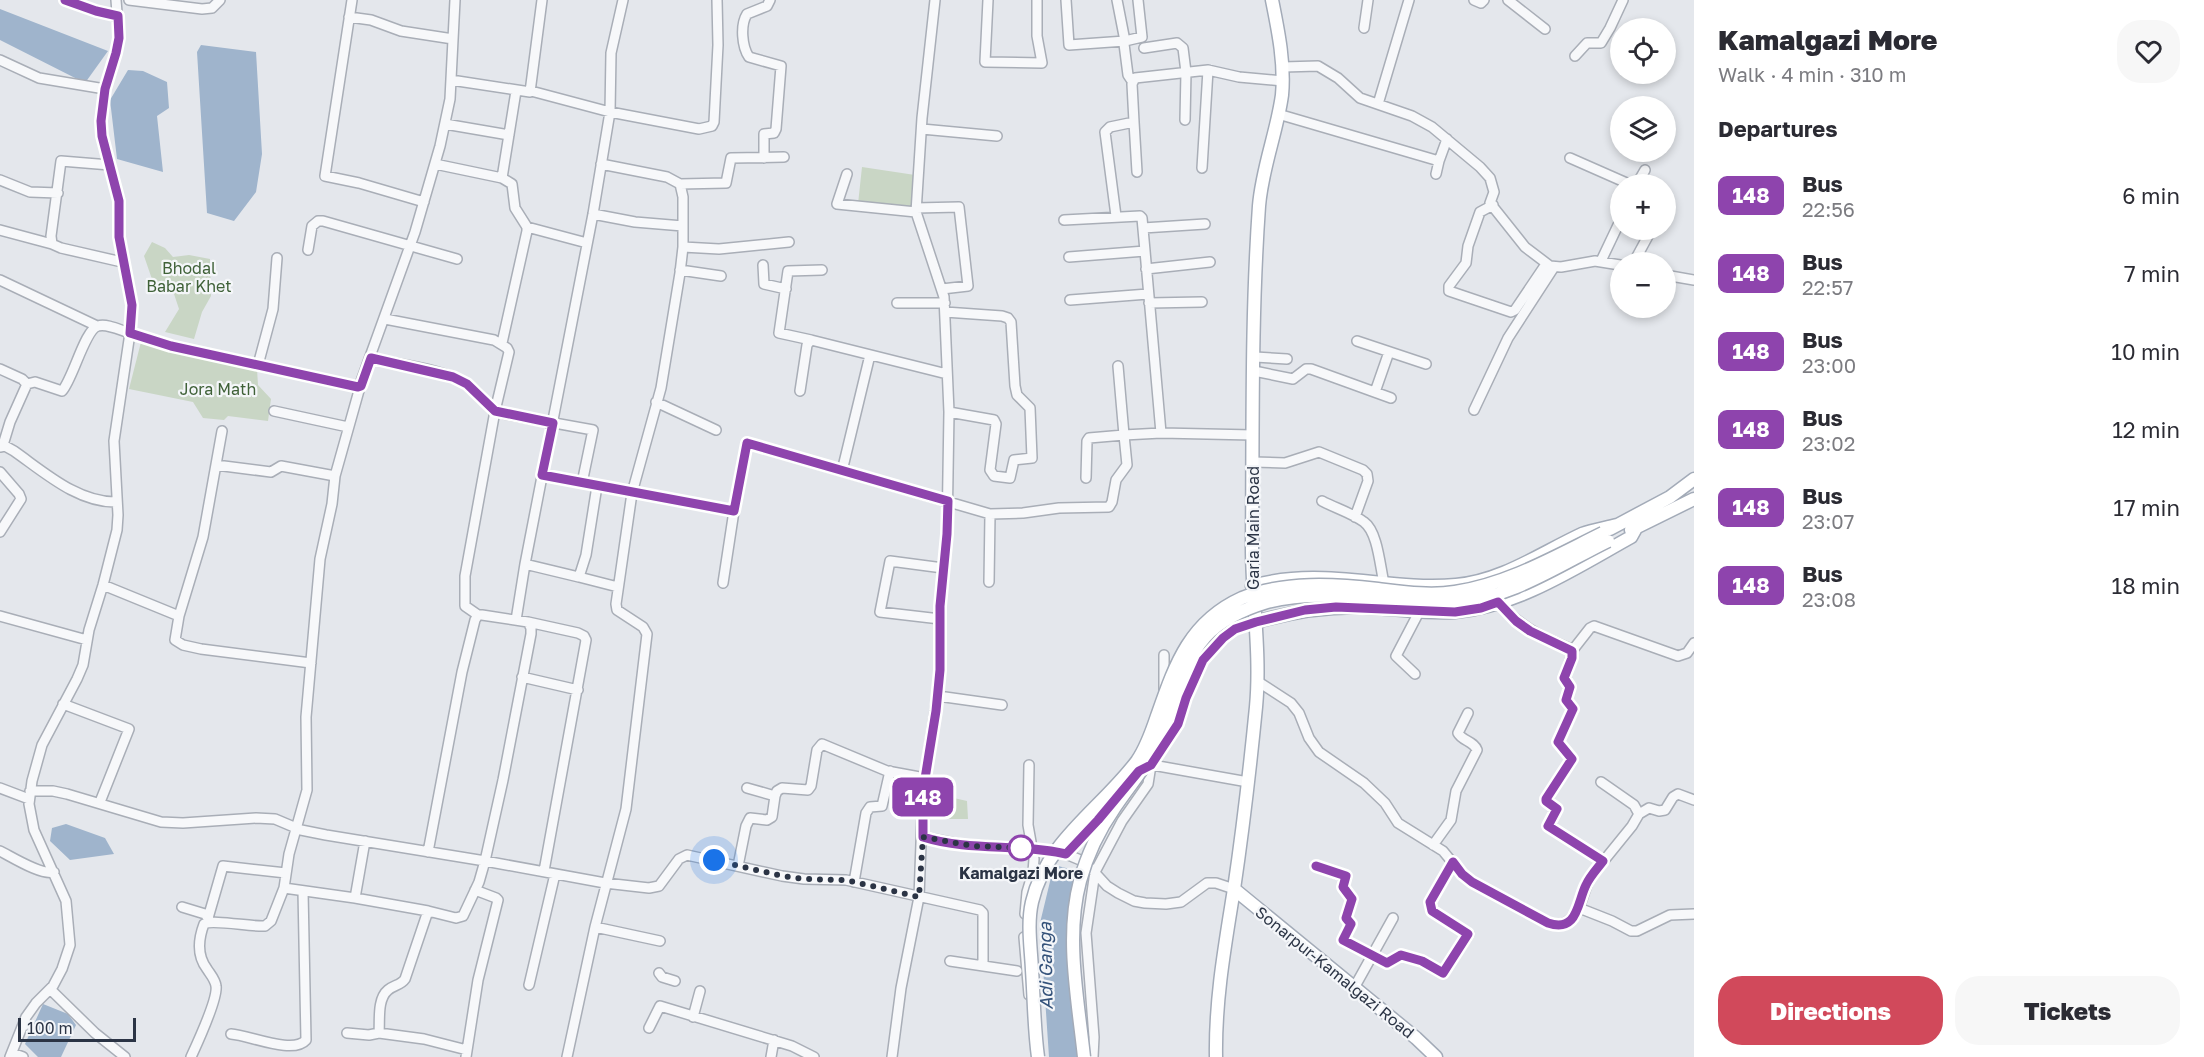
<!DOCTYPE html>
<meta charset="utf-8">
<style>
body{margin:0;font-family:"Golos Text",sans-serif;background:#f7f7f7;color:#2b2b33;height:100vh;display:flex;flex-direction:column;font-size:22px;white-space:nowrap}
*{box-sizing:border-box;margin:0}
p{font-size:20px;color:#7c7c81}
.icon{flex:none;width:33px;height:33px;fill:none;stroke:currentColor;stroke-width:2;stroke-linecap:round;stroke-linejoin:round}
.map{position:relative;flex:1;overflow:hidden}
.panel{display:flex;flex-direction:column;background:#fff;width:510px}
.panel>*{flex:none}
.badge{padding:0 12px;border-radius:9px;font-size:21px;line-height:39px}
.fabs{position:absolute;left:1610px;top:18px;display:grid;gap:12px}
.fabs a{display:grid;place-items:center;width:66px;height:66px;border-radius:50%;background:#fff;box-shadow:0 3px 9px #0003;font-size:30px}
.scale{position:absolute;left:18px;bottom:15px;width:118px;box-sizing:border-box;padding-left:6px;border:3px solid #2b3445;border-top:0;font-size:16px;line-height:21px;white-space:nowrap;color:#2b3445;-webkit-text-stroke:4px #f4f6f9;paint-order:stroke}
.you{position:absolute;width:30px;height:30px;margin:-15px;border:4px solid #fff;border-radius:50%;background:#1a73e8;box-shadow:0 0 0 9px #1a73e833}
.map>.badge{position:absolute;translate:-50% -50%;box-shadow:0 0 0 3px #fff}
h2{padding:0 24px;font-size:22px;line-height:54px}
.round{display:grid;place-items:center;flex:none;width:63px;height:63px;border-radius:24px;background:#f7f7f7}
.overview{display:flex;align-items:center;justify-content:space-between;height:102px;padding:0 24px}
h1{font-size:28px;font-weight:800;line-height:45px}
.primary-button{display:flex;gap:12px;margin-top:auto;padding:12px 24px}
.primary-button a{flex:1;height:69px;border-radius:24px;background:#d1495b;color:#fff;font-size:24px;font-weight:800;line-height:69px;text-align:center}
.primary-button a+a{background:#f7f7f7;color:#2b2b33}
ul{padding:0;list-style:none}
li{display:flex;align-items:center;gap:18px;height:78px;padding:0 24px}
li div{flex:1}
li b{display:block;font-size:22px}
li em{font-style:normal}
li .badge{min-width:66px;font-weight:700;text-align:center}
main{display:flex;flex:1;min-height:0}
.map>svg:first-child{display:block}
.green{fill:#c9d6c5}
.water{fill:#9fb4cc}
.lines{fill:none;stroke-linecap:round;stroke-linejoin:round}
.minor-casing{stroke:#a9aeb7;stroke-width:12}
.major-casing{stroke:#a3abb8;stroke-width:15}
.minor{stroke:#f7f8fa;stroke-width:9}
.major{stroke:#fff;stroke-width:12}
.major-bridge-casing{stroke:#a3abb8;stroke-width:15;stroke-linecap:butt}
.major-bridge{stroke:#fff;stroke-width:12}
.line-casing{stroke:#fff;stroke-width:14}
.line{stroke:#8e44ad;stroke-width:9}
.walk{stroke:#2b3445;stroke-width:6;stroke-dasharray:0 10.8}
.stop-dot{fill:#fff;stroke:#8e44ad;stroke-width:3}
.labels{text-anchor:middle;stroke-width:4.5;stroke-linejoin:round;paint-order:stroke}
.park-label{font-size:16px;fill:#3f6138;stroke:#f4f6f9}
.street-label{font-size:16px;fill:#2b3445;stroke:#f4f6f9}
.stop-label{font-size:16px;font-weight:bold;fill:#2b3445;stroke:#f4f6f9}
.water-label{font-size:18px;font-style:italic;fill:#34527a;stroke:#f4f6f9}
</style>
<main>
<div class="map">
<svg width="1694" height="1057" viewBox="0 0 1694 1057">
<rect width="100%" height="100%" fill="#e4e7ec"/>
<path class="green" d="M862,167L915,175L912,208L858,204Z
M152,242L165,248L173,257L189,255L210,259L211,296L202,312L194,339L165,332L179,309L174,294L154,285L144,256Z
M141,342L257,369L258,385L271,399L268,421L228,416L224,420L203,418L193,402L129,389Z
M923,791L967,801L968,819H924Z"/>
<path class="water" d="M0,9L108,51L85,83L0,40Z
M201,45L256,52L262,154L256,192L234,221L207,213L197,52Z
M128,70L143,71L167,82L169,108L157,116L163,172L117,159L110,100Z
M66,824L105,838L114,854L70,860L50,841L52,828Z
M1054,865L1078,871L1069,927L1077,1057H1049L1040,923Z
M43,1004L68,1014L76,1025L61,1057H38L25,1044Z"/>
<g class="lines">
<g class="minor-casing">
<path id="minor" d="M65,0L96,11L118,16
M116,0L119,38L116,53L105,89L101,121L103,140L119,201V237L132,305L130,333L172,346L359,387L415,232L440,146L450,99L455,0
M129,0L202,9L212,8L220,0
M352,0L325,176L359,183L424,202
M988,0L985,62L1042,63L1037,36V0
M1066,0L1069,45L1125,41L1117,0
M1474,0L1481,3L1484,0
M1508,0L1545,29
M349,17L371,20L401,31L453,39
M1364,28L1368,0
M1144,48L1177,43L1183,48L1186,72L1185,120
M1575,56L1587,43H1601L1610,28L1623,0
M0,60L39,78L105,89
M1283,67L1318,66L1338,78L1360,98L1412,116L1432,127L1480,167L1490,178L1494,192L1490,203L1525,247L1550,266L1561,267L1595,261L1620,265
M451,80L530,92L542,0
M1132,81L1128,75L1124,44L1125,41L1142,37L1138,0
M531,91L610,112L699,129L712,126L714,122L718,45L717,0
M1378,104L1409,0
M1278,114L1439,161L1447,139
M1134,122L1137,172
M445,124L509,135
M922,129L997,136
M764,158V134L774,133L776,129L781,66L749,57C742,47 740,25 747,14L767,6L770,0
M1570,158L1629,184
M435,164L502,178L516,91
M110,165L61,161L51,236L52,244L61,248L122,262
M1202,168L1208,70
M847,174L837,204L916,212
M1436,174L1439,161
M502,178L512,184L515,208L527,227V231L502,343
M0,180L30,192L58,193
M680,184L726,183L731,158L784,157
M1637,184L1645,170
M1493,205L1480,212L1468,246L1466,263L1449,286V291L1511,312L1515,310L1546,264
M916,208L959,207L968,286L942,289
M593,214L635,222L683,226
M1116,216L1105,132L1110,127L1134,122L1132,84L1135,78L1208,70L1239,77L1283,81
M1064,220L1140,216L1142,218L1145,251
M527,227L587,243
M1143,228L1205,224
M0,230L52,244
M683,247L719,249L789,242
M308,250L312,226L318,221H323L457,259
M1069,257L1145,251L1161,433
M1601,261L1620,221
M1634,262L1648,236
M763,265L764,284L786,289
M1146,269L1210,262
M680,270L721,276
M1665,275L1694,280
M0,280L97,326
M1070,300L1148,294
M897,303H945
M1149,303L1202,302
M945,312L1002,316L1008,318L1011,322L1015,386L1017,395L1030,408L1032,458L1014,460L1010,478L994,476L990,470L996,424L994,420L949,412
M385,319L494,340L507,348L509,352L495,411L465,576V606L478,615
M811,340L779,333L788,271L822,270
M1357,341L1426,364
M1255,357L1287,359
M371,358C399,365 440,368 465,383C480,392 488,409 505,414L593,430L582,483
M258,365L273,309L277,258
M0,369L22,379L27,384
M1254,371L1293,379L1306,369H1311L1391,398
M360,387L335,476L332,504L320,559L306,717L307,790L289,854L284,888L355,898L428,911L456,918L463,916L479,882L485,861L503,780L531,634V628L528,622L482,615H478L475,620L462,672L428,852
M800,391L807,345L811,340L947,374
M1375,392L1389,352
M656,402L716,430
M1474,410L1508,338L1554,267
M274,411L348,427
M222,431L203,537L179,616L175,640L183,645L201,649L311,663
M3,445L10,422L27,384L35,382L62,391C73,379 85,329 98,326C107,323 122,331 130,333L114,441L118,515L117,530L103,585L89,630L83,665L77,679L42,745L32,781L29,804L34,830L66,901L70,945L62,969L53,986L36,1003L26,1017L10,1057
M0,447L5,446L14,451C44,472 78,503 117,502
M1253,462L1285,463L1319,452L1363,470L1367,474L1368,481L1355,517
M216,465L271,472L281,466L335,476
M842,471L870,355
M0,472L19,494L21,499L0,532
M542,475L734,511L747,443L990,514L1023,513L1059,508L1109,507L1112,502L1116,480L1127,465L1124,435L1161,433L1253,435
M1086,478L1087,441L1089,438L1124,435L1118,366
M1322,501C1335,508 1352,513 1364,522C1378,532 1380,567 1384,583
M525,564L579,577L586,555L597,486
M579,577L618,587
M989,582L990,514
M723,583L734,511
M103,585L179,616
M1498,602C1523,629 1539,635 1571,649L1573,652L1564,678L1570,687L1566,700L1573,711L1558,742L1572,759L1546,799V801L1557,809L1548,826L1603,861
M0,616L87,640
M940,619L880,612L890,561L943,568
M516,620L525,564L593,214L610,112L611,53L623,0
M528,622L578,633L584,636L586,640L544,871
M1572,651L1590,628L1594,626L1678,656L1687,653L1694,643
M1415,674L1396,656L1419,612
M522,677L578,690
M1257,681L1291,703L1299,713L1309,738L1319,752L1364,783L1385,803L1398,823L1443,851L1462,874L1472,882L1548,923C1563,928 1571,921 1579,908L1612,921L1631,931H1637L1670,915L1694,914
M1164,690V655
M938,696L1002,705
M63,704L129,729L100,802
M1147,764L1248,782
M0,788L29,799
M30,791H53L67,794L161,822L183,823L256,818L275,819L301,830L326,835L485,861L605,883L649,888L659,886L679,859L687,855L782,876L804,879L846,880L980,910L983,913V965
M775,796L777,791L782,788L808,790L811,786L817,750L822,744L887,771L925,778
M1639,814L1649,808L1659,811L1665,810L1673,797L1678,794L1694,800
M923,837L964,845L1033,848L1066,854L1085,862L1107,886L1118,893L1134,901L1145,903L1166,904L1181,902L1207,883H1216L1234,889
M1433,845L1451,820L1456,791L1477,750C1474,741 1462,741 1458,733L1468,713
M0,851C12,857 42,876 54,872
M1066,854L1110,806
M738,866L746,826L750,818L767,820L772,817L775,796L747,788
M1316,866L1346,877L1343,887L1352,899L1346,918L1351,924L1343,940L1387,963L1401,955L1422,961L1443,973L1469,934L1432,911L1430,902L1453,862
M854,882L866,813L870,807L882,806L890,771
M355,898L365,841
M182,907L205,914L210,921
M1579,908L1589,879L1632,826L1639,814L1634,805L1601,782
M1025,914L1027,892L1033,872L1034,859L1028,825L1029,765
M208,918L223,866L286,873
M595,927L660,941
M1024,937L1029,995
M950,961L1017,971
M659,973L662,977L675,981
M529,985L555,874
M1354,988L1393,918
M51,990L95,1033L125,1057
M693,1017L700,991
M649,1028L660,1006L792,1046L814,1057
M347,1033L369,1035L379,1033L424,1039L467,1050
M379,1033C380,1020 377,999 388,990C394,985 401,985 405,979L428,911
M231,1034C249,1035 293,1055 306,1040L303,891
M12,1053L23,1057
M191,1057C197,1044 218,998 216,986C215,979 210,974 207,969C197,956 198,940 204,924C212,919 251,927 265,926L271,921L284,888
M466,1057L478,980L498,900L496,898L475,890
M567,1057L595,927L626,809L647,634L643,627L617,610L616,604L632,493L661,388L680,273L683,247V197L680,184L667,177L601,164
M771,1057L774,1040
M892,1057L901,988L919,897L923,791L939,685L940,606L947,534L949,412L944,297L916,212L922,118L935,0
M1093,1057L1094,1037L1086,933L1095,872L1122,821L1148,784L1151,765L1178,724L1186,698L1203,660L1223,637L1235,629L1256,622"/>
</g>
<g class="major-casing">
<path id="major" d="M1610,529L1670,497L1694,479
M1631,530L1694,499
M1252,586C1324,566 1385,591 1456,585C1502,581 1541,553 1582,534C1593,530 1606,528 1617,525
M1256,622C1295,611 1333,605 1373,608C1400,609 1428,614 1455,612C1518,606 1577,567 1631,537L1636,528
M1234,889L1416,1038L1436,1057
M1216,1057C1215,1000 1225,945 1234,889C1243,828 1250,768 1256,707C1261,654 1252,600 1252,547C1253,433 1251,319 1259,206C1262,168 1277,132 1282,95C1285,63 1278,30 1272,0"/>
</g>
<use href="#minor" class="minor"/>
<use href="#major" class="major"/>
<g class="major-bridge-casing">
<path id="major-bridge" d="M1038,1057C1034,1028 1034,999 1032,970C1031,948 1027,924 1032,902C1046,841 1101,809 1137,761C1146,748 1152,731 1157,716C1175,665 1189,622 1242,598C1284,581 1335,584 1378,589C1403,592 1429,596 1455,592C1508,584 1556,556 1603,533
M1084,1057C1078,1000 1065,937 1080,881C1087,855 1099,830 1115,807C1129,786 1146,767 1158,744C1175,709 1179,666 1205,637C1219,621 1244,609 1264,603C1326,585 1390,606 1453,603C1510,599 1559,565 1608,541"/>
</g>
<use href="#major-bridge" class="major-bridge"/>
</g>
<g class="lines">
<g class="line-casing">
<path id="line" d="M65,0L96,11L118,16L119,38L116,53L105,89L101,121L102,136L119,201V237L132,305L130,333L171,346L358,387L361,386L371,358L453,377L467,384L495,411L553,423L542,475L734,511L747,443L948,501L947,534L940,606V670L936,711L923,791V837C970,852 1019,843 1066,854L1098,820L1139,771L1151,765L1178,724L1186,698L1203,660L1223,638L1235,629L1256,622L1305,610L1336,607L1455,612L1481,608L1498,602L1516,621L1530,631L1572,651V658L1564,678L1570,687L1566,700L1573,709L1558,742L1572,759L1546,799V801L1557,809L1548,826L1603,861C1597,869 1590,876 1586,885C1577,903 1578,933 1548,923L1472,882L1462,874L1453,862L1430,902L1432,911L1468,934L1443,973L1422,961L1401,955L1387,963L1343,940L1351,924L1346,918L1352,899L1343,887L1346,876L1316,866"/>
</g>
<use href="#line" class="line"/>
<path class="walk" d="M714,860L782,876L804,879L846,880L919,897L923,837L973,846L1021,848"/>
</g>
<circle class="stop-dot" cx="1021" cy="848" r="12"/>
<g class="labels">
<g class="park-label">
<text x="189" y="274">Bhodal<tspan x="189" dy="18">Babar Khet</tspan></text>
<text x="218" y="395">Jora Math</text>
</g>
<g class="street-label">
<text transform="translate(1253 528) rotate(-90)" y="6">Garia Main Road</text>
<text transform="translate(1335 972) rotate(39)" y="6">Sonarpur-Kamalgazi Road</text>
</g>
<g class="stop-label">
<text x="1021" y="879">Kamalgazi More</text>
</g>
<g class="water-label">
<text transform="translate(1046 966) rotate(-91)" y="6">Adi Ganga</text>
</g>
</g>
</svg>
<div class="fabs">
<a><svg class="icon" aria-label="locate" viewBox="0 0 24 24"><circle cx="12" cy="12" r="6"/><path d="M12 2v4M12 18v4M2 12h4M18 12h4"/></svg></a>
<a><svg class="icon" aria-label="layers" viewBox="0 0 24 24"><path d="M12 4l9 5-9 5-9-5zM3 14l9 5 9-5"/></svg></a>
<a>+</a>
<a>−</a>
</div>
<div class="scale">100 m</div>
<div class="you" style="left:714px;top:860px"></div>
<b class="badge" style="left:923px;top:797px;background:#8e44ad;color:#fff">148</b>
</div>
<section class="panel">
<div class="overview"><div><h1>Kamalgazi More</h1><p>Walk · 4 min · 310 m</p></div><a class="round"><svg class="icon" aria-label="heart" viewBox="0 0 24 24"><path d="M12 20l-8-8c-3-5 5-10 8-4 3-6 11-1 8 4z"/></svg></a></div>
<h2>Departures</h2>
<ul>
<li><span class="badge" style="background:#8e44ad;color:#fff">148</span><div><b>Bus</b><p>22:56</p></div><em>6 min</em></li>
<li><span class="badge" style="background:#8e44ad;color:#fff">148</span><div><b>Bus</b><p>22:57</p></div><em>7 min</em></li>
<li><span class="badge" style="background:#8e44ad;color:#fff">148</span><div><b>Bus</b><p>23:00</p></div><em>10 min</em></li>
<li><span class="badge" style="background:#8e44ad;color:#fff">148</span><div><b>Bus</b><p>23:02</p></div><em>12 min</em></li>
<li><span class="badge" style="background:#8e44ad;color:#fff">148</span><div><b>Bus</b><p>23:07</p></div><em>17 min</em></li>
<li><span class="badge" style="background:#8e44ad;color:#fff">148</span><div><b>Bus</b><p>23:08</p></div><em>18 min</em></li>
</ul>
<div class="primary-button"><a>Directions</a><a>Tickets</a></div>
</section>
</main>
